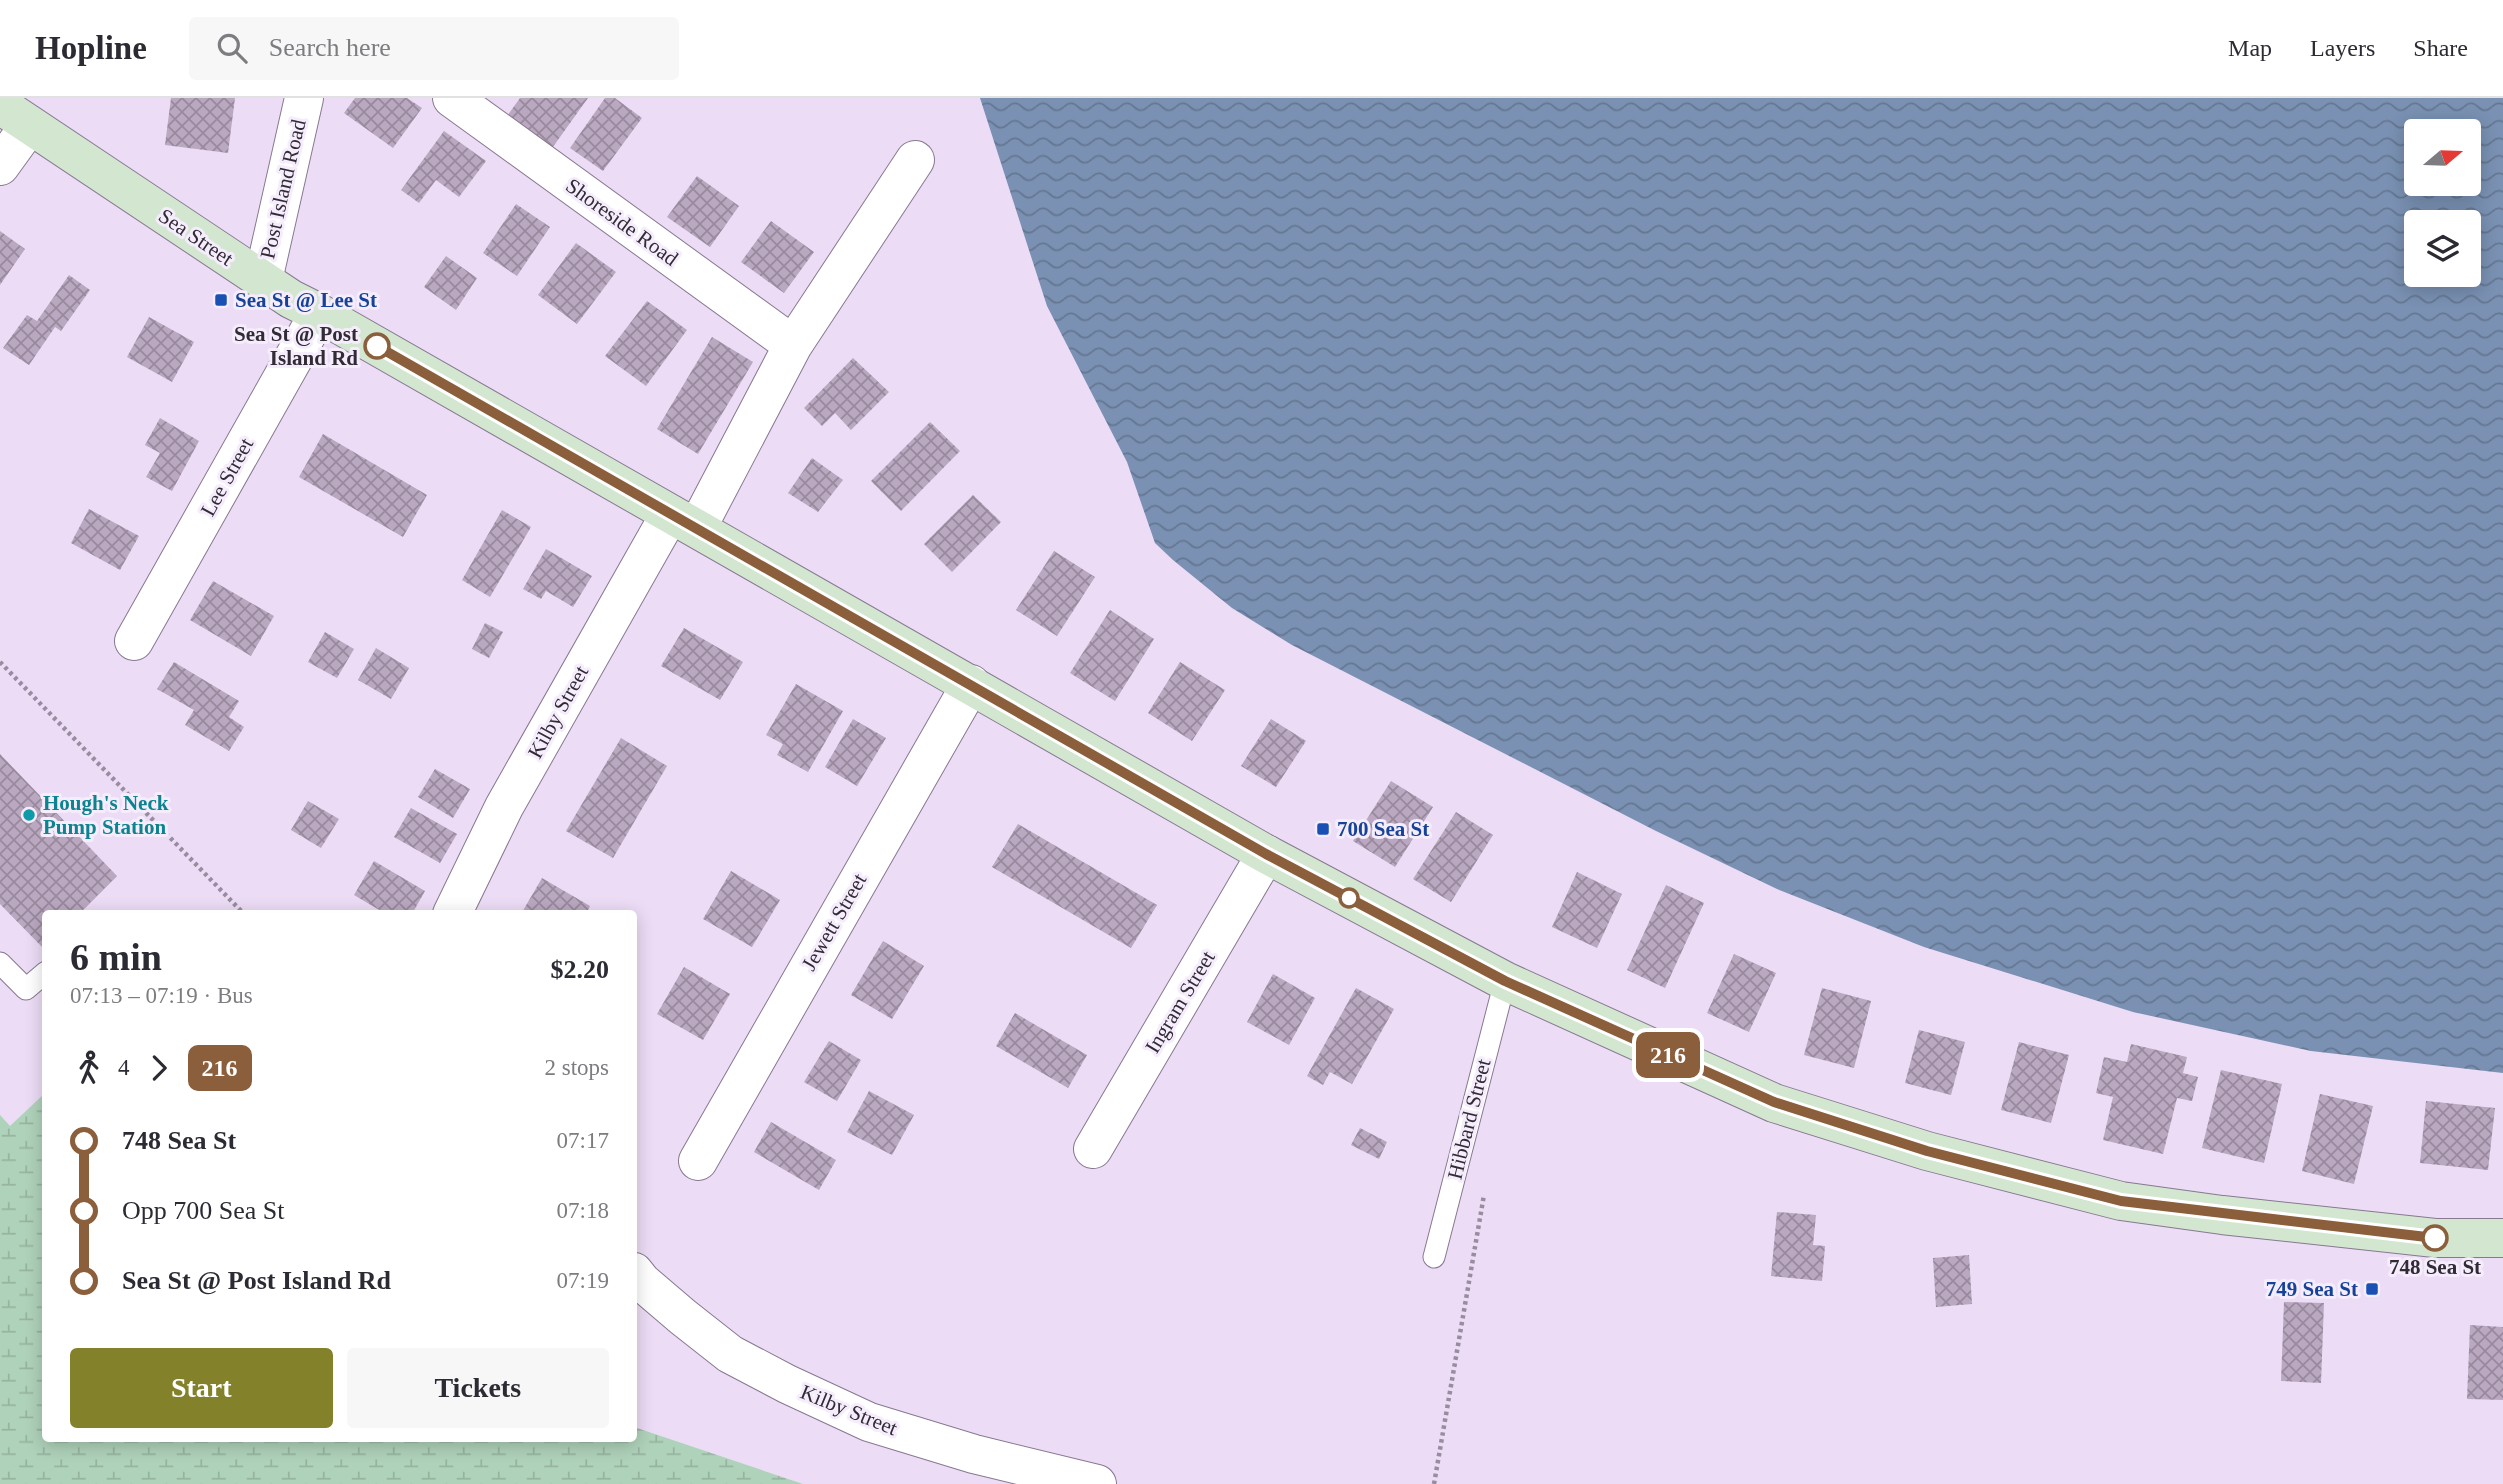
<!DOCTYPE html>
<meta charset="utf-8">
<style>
body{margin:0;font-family:"Times New Roman",serif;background:#f7f7f7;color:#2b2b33;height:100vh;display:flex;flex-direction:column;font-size:26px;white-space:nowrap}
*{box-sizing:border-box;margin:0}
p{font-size:23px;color:#7c7c81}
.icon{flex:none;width:38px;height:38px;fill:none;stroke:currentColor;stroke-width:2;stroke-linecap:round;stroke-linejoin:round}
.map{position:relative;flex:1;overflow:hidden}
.details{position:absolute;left:42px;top:812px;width:595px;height:532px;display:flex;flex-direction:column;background:#fff;border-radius:7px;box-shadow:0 4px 18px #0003}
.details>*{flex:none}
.badge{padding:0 14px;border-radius:10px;font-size:24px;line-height:46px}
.needle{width:46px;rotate:71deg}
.fabs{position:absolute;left:2404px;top:21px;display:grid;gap:14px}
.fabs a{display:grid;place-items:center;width:77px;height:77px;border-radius:7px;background:#fff;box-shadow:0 4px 18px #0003;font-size:35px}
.map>.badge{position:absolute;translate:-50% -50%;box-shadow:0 0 0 4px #fff}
.legs{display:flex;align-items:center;gap:10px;height:77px;padding:0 28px;font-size:23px}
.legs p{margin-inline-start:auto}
.headline{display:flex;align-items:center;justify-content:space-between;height:119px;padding:0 28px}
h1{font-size:38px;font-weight:600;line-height:52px}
.button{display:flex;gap:14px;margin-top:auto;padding:14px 28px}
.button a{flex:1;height:80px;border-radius:7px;background:#83822b;color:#fff;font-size:28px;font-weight:600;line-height:80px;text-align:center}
.button a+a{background:#f7f7f7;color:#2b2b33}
ul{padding:0 28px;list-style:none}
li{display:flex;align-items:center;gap:24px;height:70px;font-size:26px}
li i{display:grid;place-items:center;width:10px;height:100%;margin:0 9px;background:currentColor}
li i::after{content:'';width:18px;height:18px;margin:-9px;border:5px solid;border-radius:50%;background:#fff}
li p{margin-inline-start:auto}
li:first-child i{background:linear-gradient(#0000 50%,currentColor 0)}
li:last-child i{background:linear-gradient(currentColor 50%,#0000 0)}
header{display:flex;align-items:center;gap:42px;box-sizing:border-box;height:98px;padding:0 35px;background:#fff;border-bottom:2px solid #e1e1e2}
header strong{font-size:33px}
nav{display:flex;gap:38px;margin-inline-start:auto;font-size:24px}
.search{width:490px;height:63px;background:#f7f7f7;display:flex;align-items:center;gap:18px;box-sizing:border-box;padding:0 24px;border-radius:7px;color:#7c7c81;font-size:26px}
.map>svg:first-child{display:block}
.wetland{fill:url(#wetland-marsh)}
.water{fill:url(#water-waves);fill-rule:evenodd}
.building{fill:url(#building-cross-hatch)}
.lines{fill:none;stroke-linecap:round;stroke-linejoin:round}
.service-casing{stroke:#877990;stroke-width:23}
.minor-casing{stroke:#877990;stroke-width:40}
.secondary-casing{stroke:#877990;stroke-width:40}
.path{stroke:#988d9f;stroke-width:4.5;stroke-dasharray:3.5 3.5;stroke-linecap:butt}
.service{stroke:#fff;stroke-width:21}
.minor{stroke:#fff;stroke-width:38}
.secondary{stroke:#d3e6d0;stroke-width:38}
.line-1-casing{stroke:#fff;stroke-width:16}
.line-1{stroke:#8b5e3c;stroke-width:10}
.transit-dot{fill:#1a4fb4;stroke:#f5ecfc;stroke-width:2.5}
.stop-1-dot{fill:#fff;stroke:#8b5e3c;stroke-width:3.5}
.culture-dot{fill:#0f9aa8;stroke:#f5ecfc;stroke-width:2.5}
.labels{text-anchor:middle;stroke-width:6;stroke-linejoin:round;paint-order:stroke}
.street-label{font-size:21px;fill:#312b35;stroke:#f5ecfc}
.transit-label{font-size:21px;font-weight:bold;fill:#164399;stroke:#f5ecfc;text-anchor:start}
.stop-label{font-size:21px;font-weight:bold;fill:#312b35;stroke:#f5ecfc;text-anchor:end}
.culture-label{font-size:21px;font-weight:bold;fill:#0d838f;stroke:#f5ecfc;text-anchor:start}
</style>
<header>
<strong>Hopline</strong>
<div class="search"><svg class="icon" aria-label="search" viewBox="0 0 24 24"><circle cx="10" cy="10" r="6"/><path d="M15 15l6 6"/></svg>Search here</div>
<nav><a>Map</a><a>Layers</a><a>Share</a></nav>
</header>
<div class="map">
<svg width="2503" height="1386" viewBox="0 0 2503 1386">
<defs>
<pattern id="wetland-marsh" width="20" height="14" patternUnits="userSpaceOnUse" patternTransform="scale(1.75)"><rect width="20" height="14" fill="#afd2ba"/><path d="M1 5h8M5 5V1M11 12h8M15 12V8" fill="none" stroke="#97b4a0"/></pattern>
<pattern id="water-waves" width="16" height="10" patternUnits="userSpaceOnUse" patternTransform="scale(1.75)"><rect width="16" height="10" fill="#7a91b3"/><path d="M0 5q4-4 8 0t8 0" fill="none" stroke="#657792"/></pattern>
<pattern id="building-cross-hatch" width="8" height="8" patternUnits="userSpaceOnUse" patternTransform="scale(1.75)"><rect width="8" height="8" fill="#baa8c0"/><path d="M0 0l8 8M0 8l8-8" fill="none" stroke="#98899d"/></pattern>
</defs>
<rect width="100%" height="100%" fill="#ecdcf6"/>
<path class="wetland" d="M45,995L46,1340H634V1329L803,1386H0V1017L10,1028Z"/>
<path class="water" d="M980,0H2503V975L2311,953L2133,914L1924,849L1777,791L1656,733L1292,547L1232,510L1173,462L1155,445L1127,364L1047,208ZM2417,33H2469V86H2417ZM2417,124H2469V177H2417Z"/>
<path class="building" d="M171,0H235L228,55L165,47Z
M355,0H407L422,10L393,50L344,15Z
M520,0H588L550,53L505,21Z
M605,0H615L642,20L603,73L570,50Z
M444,33L486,63L459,99L436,82L419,105L401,92Z
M697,78L739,108L710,149L667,119Z
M516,106L550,129L517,178L483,155Z
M771,123L814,154L784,195L741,164Z
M0,133L25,151L0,187Z
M576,145L616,174L577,226L538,197Z
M446,158L477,180L456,212L424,189Z
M69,177L90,192L61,233L55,229L29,267L3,250L27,217L37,223Z
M647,203L687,232L646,288L605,258Z
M149,219L194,244L172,284L127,259Z
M712,239L753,264L698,356L657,331Z
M853,260L889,294L851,332L835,315L822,328L804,310Z
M160,320L199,343L172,393L146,379L160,355L145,347Z
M930,324L960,353L901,413L871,383Z
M323,336L427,397L403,439L299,379Z
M812,360L843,382L818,414L788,395Z
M973,397L1001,424L952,474L924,446Z
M89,411L139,438L120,472L71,445Z
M502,412L531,429L490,499L462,482Z
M546,451L592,478L573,509L546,493L541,501L523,491Z
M1054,453L1095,479L1057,538L1016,512Z
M213,483L274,518L251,558L190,522Z
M1110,512L1154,541L1115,603L1070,575Z
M485,525L503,534L489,560L472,551Z
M684,530L743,564L720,602L661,568Z
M325,534L354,551L337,580L308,564Z
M376,550L409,570L391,601L358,582Z
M174,564L239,603L229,619L244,629L229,653L185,627L194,612L157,591Z
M1180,564L1225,592L1192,643L1148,615Z
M796,586L843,613L808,674L777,657L783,646L766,637Z
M853,621L886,640L857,688L825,669Z
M1271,621L1306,643L1276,689L1241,668Z
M621,640L667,668L613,760L566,733Z
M0,656L117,778L79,816H46V848L43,850L0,806Z
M435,671L470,691L453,720L418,699Z
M1391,683L1433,709L1395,769L1353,743Z
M308,703L339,721L321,750L291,732Z
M411,710L457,736L440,765L394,739Z
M1456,714L1493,737L1451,804L1413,781Z
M1018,726L1157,807L1131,850L992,769Z
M374,763L425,793L412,816H386L354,797Z
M731,773L780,802L752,849L703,821Z
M1577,774L1622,796L1597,850L1552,829Z
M542,780L590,808L586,816H521Z
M1666,787L1704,805L1665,890L1627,872Z
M883,843L924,868L892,921L851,897Z
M1734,856L1776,875L1749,934L1707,915Z
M684,869L730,896L703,942L657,916Z
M1273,876L1315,900L1289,947L1247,924Z
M1356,890L1394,911L1352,986L1330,974L1323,987L1307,978Z
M1822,890L1871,903L1854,970L1804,957Z
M1015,915L1087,957L1068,990L996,948Z
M1919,932L1965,944L1951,997L1905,985Z
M829,943L861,962L837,1003L804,984Z
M2019,944L2069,957L2051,1025L2001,1012Z
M2131,946L2187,959L2183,975L2198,979L2192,1003L2177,1000L2163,1056L2103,1042L2113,999L2096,995L2104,959L2127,964Z
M2221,972L2282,986L2264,1065L2202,1050Z
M869,993L914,1017L892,1057L847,1034Z
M2320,996L2373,1008L2354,1086L2302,1073Z
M2426,1003L2495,1010L2488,1072L2420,1065Z
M771,1024L836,1062L819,1092L754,1054Z
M1360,1030L1387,1044L1379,1061L1351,1047Z
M1777,1114L1816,1117L1813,1147L1825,1148L1822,1183L1771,1178Z
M1969,1157L1972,1206L1936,1209L1933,1160Z
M2284,1204L2324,1205L2321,1285L2281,1283Z
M2470,1227L2503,1229V1302L2467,1301Z"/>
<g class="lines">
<g class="service-casing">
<path id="service" d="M0,865L26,891L46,874
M1434,1159L1505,883"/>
</g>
<g class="minor-casing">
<path id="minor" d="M452,0L793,247L697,430
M0,68L29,28
M263,182L304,0
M793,247L915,62
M134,543L319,215
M452,816L504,709L670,416
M1093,1051L1266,756
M698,1063L971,586
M634,1174L642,1184L683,1219L730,1256L787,1286L869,1324L974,1356L1097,1386"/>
</g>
<g class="secondary-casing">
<path id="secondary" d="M0,7L291,201L319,215L1266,756L1505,883L1774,1005L1927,1053L2121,1103L2222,1117L2435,1140H2503"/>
</g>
<path class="path" d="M0,564L244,816
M1434,1386L1484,1097"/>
<use href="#service" class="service"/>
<use href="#minor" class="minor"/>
<use href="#secondary" class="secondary"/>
</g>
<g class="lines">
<g class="line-1-casing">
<path id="line-1" d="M377,248L1266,756L1505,883L1774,1004L1927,1053L2121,1103L2435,1140"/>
</g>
<use href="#line-1" class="line-1"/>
</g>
<g class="transit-dot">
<rect x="214" y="195" width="14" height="14" rx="3.5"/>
<rect x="1316" y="724" width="14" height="14" rx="3.5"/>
<rect x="2365" y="1184" width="14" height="14" rx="3.5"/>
</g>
<g class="stop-1-dot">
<circle cx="377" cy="248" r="12"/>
<circle cx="1349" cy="800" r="9"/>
<circle cx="2435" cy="1140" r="12"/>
</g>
<circle class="culture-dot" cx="29" cy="717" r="7"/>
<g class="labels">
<g class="street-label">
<text transform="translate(283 91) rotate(-77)" y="7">Post Island Road</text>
<text transform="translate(622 124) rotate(36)" y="7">Shoreside Road</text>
<text transform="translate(196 139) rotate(34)" y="7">Sea Street</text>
<text transform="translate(227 379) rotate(-61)" y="7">Lee Street</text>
<text transform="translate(558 614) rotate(-61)" y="7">Kilby Street</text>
<text transform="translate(834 824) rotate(-60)" y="7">Jewett Street</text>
<text transform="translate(1180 904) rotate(-59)" y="7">Ingram Street</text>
<text transform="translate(1469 1021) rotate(-76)" y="7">Hibbard Street</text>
<text transform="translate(849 1312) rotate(22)" y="7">Kilby Street</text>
</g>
<g class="transit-label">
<text x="235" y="209">Sea St @ Lee St</text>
<text x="1337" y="738">700 Sea St</text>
<text x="2358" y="1198" text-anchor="end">749 Sea St</text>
</g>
<g class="stop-label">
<text x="358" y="243">Sea St @ Post<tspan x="358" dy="24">Island Rd</tspan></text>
<text x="2435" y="1176" text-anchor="middle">748 Sea St</text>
</g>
<g class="culture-label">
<text x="43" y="712">Hough's Neck<tspan x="43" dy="24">Pump Station</tspan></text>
</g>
</g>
</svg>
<div class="fabs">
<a><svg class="needle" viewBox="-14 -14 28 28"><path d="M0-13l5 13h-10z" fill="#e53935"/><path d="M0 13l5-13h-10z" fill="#7c7c81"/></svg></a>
<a><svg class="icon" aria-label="layers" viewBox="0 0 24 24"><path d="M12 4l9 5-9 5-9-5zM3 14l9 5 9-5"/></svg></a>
</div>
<b class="badge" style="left:1668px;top:957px;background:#8b5e3c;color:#fff">216</b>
<section class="details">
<div class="headline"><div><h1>6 min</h1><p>07:13 – 07:19 · Bus</p></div><b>$2.20</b></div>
<div class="legs"><svg class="icon" aria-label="walk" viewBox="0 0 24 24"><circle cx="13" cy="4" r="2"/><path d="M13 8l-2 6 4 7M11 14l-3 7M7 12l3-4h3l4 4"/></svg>4<svg class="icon" aria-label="forward" viewBox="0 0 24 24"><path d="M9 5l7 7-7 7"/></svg><b class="badge" style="background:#8b5e3c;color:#fff">216</b><p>2 stops</p></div>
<ul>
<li><i style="color:#8b5e3c"></i><b>748 Sea St</b><p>07:17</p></li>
<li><i style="color:#8b5e3c"></i><span>Opp 700 Sea St</span><p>07:18</p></li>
<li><i style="color:#8b5e3c"></i><b>Sea St @ Post Island Rd</b><p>07:19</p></li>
</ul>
<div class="button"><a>Start</a><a>Tickets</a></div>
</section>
</div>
